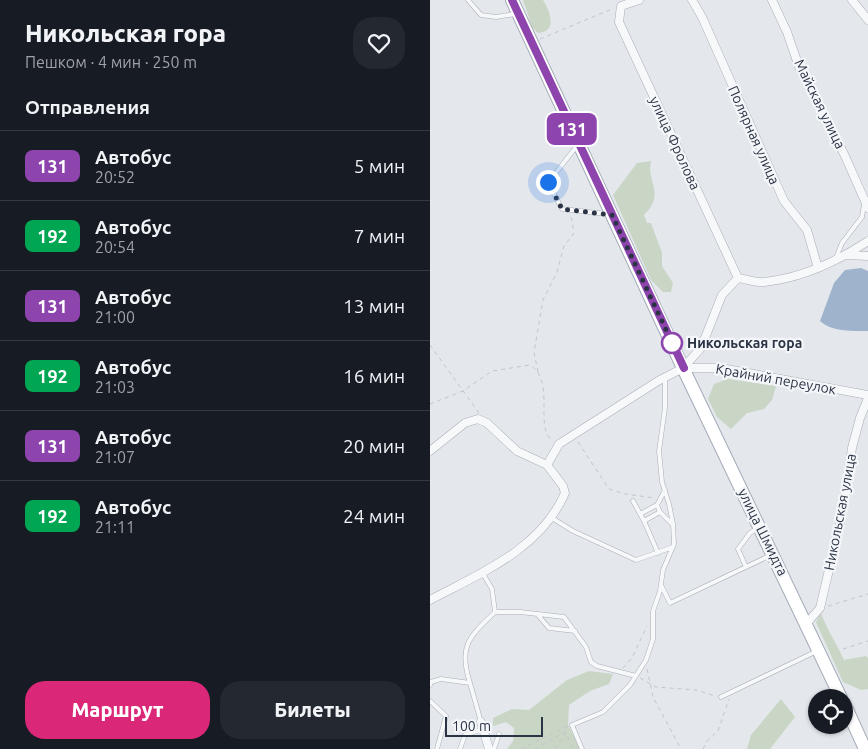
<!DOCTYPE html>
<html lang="ru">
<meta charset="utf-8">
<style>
body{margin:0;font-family:Ubuntu,sans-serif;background:#242831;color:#f1f3f6;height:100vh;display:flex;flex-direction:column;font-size:19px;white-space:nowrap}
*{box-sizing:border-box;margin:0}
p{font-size:16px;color:#9ea1a6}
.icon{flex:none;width:28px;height:28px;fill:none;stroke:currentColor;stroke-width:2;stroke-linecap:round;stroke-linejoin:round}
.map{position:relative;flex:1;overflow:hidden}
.side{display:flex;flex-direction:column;background:#171b24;width:430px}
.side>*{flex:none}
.badge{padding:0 10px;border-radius:8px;font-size:18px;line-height:32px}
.controls{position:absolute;left:378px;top:689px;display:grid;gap:10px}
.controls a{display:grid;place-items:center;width:45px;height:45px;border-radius:50%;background:#171b24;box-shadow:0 1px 4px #0004;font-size:25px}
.scale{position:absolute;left:15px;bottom:12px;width:98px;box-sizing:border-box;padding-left:5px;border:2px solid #2b3445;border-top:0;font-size:14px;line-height:18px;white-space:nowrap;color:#2b3445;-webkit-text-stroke:4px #f4f6f9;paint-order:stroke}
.you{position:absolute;width:25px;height:25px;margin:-12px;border:4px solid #fff;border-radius:50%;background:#1a73e8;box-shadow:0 0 0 8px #1a73e833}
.map>.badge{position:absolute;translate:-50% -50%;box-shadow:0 0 0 2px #fff}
h2{padding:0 25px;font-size:19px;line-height:45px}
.round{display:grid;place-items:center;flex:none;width:52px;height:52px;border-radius:20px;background:#242831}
.summary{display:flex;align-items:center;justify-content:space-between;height:85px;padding:0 25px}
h1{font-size:24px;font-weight:800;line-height:38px}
.primary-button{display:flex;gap:10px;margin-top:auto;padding:10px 25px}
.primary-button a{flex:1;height:58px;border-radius:20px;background:#db2777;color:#fff;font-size:20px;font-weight:800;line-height:58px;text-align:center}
.primary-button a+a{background:#242831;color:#f1f3f6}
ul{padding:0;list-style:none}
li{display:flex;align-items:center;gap:15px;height:70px;padding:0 25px;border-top:1px solid #363941}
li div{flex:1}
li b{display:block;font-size:19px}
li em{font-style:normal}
li .badge{min-width:55px;font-weight:700;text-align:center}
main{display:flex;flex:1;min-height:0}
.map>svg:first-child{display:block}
.green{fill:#c9d6c5}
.water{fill:#9fb4cc}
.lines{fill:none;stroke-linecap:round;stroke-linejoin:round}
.service-casing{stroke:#a9aeb7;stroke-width:5}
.minor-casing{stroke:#a9aeb7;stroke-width:9}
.primary-casing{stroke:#a3abb8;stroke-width:14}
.path{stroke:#c2c5cb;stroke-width:1;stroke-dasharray:4 4;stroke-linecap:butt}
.service{stroke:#f7f8fa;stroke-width:4}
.minor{stroke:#f7f8fa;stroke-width:8}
.primary{stroke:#fff;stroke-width:12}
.line-casing{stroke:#fff;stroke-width:11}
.line{stroke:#8e44ad;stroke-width:8}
.walk{stroke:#2b3445;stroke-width:5;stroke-dasharray:0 9}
.stop-dot{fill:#fff;stroke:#8e44ad;stroke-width:2.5}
.labels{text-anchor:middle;stroke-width:4.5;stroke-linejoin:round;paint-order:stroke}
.street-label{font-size:14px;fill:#2b3445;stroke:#f4f6f9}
.stop-label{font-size:14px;font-weight:bold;fill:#2b3445;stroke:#f4f6f9;text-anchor:start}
</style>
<main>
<section class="side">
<div class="summary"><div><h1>Никольская гора</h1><p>Пешком · 4 мин · 250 m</p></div><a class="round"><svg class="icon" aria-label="heart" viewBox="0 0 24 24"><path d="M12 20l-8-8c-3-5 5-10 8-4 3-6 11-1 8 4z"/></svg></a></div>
<h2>Отправления</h2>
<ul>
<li><span class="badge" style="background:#8e44ad;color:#fff">131</span><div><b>Автобус</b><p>20:52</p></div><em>5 мин</em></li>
<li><span class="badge" style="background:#00a651;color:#fff">192</span><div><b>Автобус</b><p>20:54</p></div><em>7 мин</em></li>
<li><span class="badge" style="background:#8e44ad;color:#fff">131</span><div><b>Автобус</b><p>21:00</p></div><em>13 мин</em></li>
<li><span class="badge" style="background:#00a651;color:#fff">192</span><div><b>Автобус</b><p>21:03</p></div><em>16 мин</em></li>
<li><span class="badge" style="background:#8e44ad;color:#fff">131</span><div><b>Автобус</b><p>21:07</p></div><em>20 мин</em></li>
<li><span class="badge" style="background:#00a651;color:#fff">192</span><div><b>Автобус</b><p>21:11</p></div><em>24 мин</em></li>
</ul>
<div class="primary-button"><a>Маршрут</a><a>Билеты</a></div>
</section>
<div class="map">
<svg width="438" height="749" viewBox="0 0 438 749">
<rect width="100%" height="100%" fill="#e4e7ec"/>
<path class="green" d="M93,0H113C120,11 128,32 108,33L102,27Z
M221,161C216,182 236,194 214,215L217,223H221L232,253V266L243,283L241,292H233L221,280L183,195L207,163Z
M298,379L346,386L342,400L334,409L317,413L301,429L287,417L278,399L284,384Z
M391,613C397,630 407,644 414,660L436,656L438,658V689L431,690L413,682L386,622Z
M159,671L183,674L179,684L160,691L139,705L138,725L151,749H77L83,741L84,728L76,722L63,726V718L82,709L99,710L137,680Z
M351,699L365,717L340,749H317L321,735Z"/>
<path class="water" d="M431,268L438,271V331C423,331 401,332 390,321L404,283L415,270Z"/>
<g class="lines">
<g class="service-casing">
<path id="service" d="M38,0L51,15L66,17L85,14
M146,147L118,183L132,209L177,214
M406,258L412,243L432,217L434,204
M203,501L214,521
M227,505L235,490
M210,514L227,505L230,512
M122,518L143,531L206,560L243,547
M228,553L214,521L230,512L242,524
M316,567L308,549L320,533L326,529
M231,585L240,603L339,556
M65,612H90L134,617L156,647L161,662L167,666L206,676
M107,614L119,628L145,631
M40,683C28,646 39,637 65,612L62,589L52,572
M0,685L1,682L11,679L40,683L51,722
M291,697L387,651
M0,701L16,716L7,749
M30,749L35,735L53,729
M64,749L69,734
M152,749L142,725L173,712L200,685L216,660L223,639V611L230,591L233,570L244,544L243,524L239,504L232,482L229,451L235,408V378"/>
</g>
<g class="minor-casing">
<path id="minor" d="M209,0L191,6L189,22L308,278
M262,0L272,17L354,201L377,230L388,268
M342,0L357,32L369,67L415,156L438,208
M422,0L438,20
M417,255L438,256
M253,368H291L438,395
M0,451L35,423L48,419L57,423L87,451L117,465
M0,600C51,573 111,549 135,493L133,486L117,465L129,444L228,381L253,368L271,348L292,295L308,278C316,279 326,283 334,282C371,278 408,261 438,241
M377,623L390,608L411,519L422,448L430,418L438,398
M51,722L59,749"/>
</g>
<g class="primary-casing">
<path id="primary" d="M82,0L253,368L411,698
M414,703L435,749"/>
</g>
<path class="path" d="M110,39L182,9
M0,345L49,413
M108,372L104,352L113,300L127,272L134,246L144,233L141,216
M0,404L33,391L62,371L100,365C126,381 104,428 122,440
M148,442L179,489L195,494L225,498
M398,606L438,594
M413,649L438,641
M193,668L202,658L217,626
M217,669L223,697L251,749
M210,678L226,687L266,690L285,696
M91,749L138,726
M105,749L135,732L143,749
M125,749L138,729
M273,749L277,741L288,731L299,699"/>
<use href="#service" class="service"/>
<use href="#minor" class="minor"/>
<use href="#primary" class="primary"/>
</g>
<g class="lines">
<g class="line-casing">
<path id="line" d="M82,0L254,368"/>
</g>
<use href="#line" class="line"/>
<path class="walk" d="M118,182L132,209L182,215L246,351L242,343"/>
</g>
<circle class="stop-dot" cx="242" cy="343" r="10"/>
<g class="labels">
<g class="street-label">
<text transform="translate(390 104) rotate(64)" y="5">Майская улица</text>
<text transform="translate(324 135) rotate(66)" y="5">Полярная улица</text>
<text transform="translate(245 143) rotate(65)" y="5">улица Фролова</text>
<text transform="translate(346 379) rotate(10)" y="5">Крайний переулок</text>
<text transform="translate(410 512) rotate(-79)" y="5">Никольская улица</text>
<text transform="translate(333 532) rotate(64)" y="5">улица Шмидта</text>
</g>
<g class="stop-label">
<text x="257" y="348">Никольская гора</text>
</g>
</g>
</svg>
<div class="controls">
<a><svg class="icon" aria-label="locate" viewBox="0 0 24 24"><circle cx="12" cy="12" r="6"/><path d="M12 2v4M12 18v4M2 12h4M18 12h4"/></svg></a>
</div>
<div class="scale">100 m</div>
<div class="you" style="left:118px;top:182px"></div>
<b class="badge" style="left:142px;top:129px;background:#8e44ad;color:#fff">131</b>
</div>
</main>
